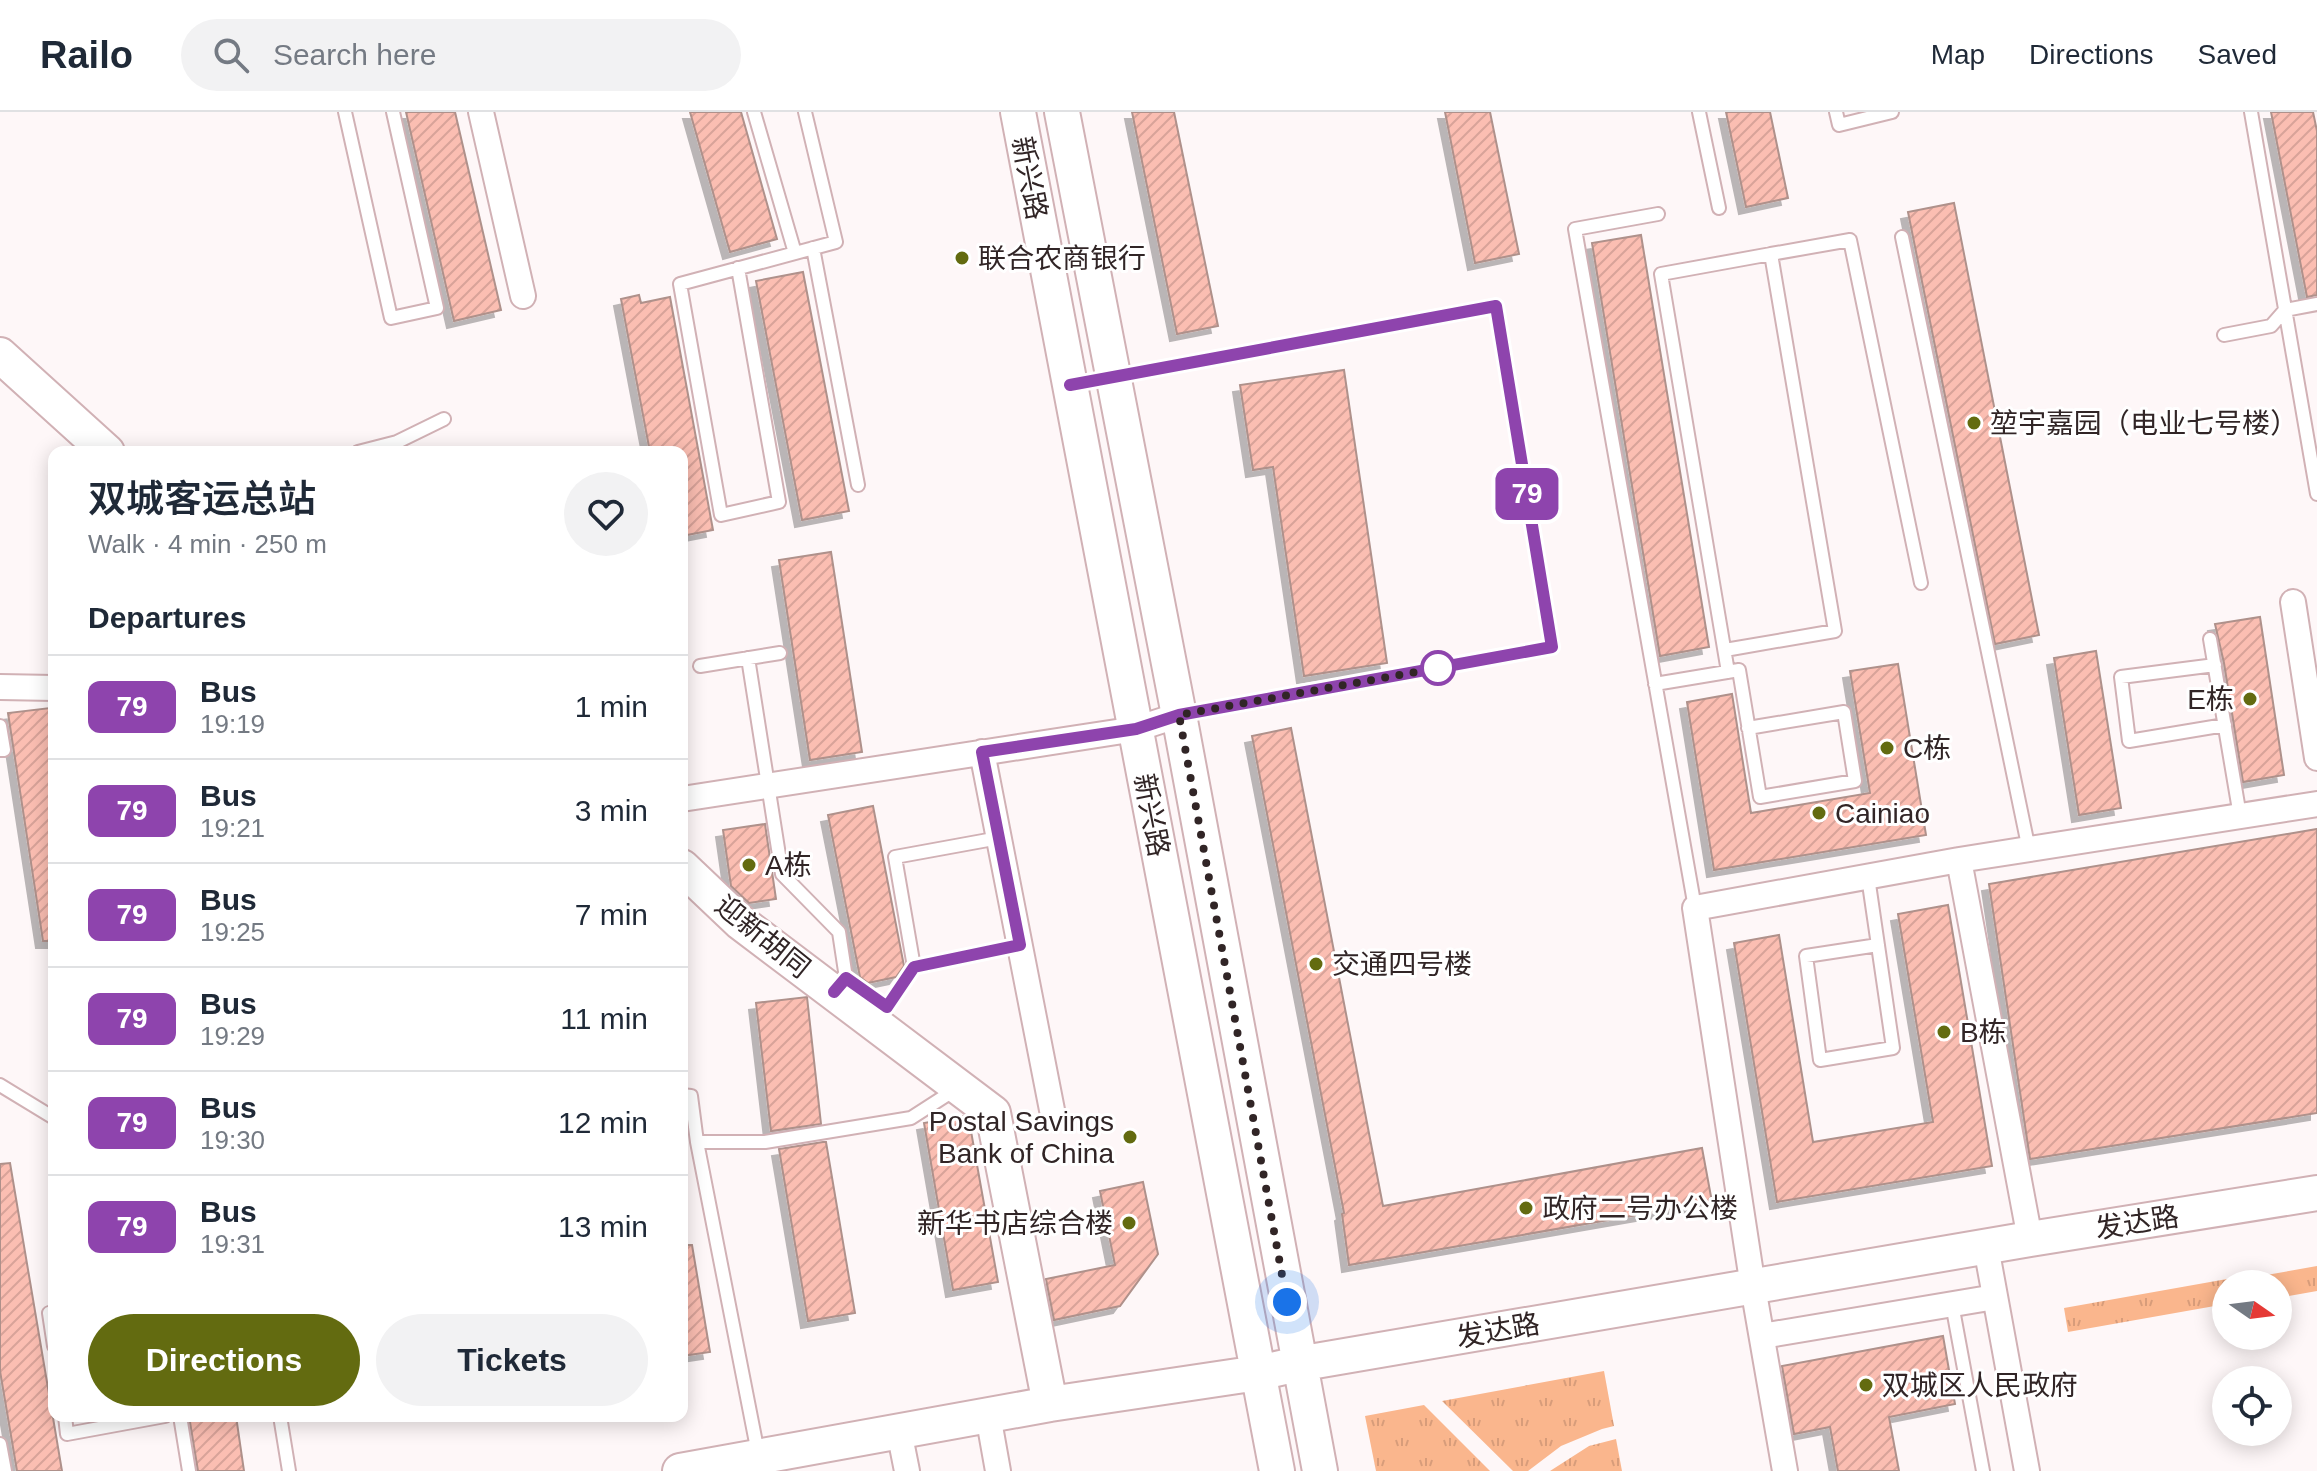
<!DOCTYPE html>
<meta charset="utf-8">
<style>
body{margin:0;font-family:Arial,"Noto Sans SC",sans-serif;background:#f2f2f3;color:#1f2937;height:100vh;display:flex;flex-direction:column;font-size:30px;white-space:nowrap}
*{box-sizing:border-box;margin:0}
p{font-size:26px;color:#747a83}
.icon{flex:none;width:44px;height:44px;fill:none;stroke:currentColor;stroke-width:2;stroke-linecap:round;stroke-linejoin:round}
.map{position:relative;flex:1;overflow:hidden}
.panel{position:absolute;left:48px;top:334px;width:640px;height:976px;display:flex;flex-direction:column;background:#fff;border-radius:16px;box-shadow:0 4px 20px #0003}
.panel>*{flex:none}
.badge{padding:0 16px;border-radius:12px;font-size:28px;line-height:52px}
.needle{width:52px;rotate:104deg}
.controls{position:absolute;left:2212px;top:1158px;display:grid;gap:16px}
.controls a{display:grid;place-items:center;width:80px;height:80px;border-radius:50%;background:#fff;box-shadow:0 4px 20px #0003;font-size:40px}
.you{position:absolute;width:40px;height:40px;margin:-20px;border:6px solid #fff;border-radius:50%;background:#1a73e8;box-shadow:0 0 0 12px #1a73e833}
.map>.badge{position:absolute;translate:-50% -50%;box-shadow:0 0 0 4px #fff}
h2{padding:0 40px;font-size:30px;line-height:72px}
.round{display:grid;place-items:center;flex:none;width:84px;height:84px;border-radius:42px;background:#f2f2f3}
.head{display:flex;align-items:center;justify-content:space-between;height:136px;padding:0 40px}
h1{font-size:38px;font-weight:600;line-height:60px}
.action{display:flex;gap:16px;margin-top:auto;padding:16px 40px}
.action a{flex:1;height:92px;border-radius:48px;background:#636b10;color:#fff;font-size:32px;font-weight:600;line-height:92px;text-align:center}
.action a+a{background:#f2f2f3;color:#1f2937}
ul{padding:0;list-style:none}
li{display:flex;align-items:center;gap:24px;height:104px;padding:0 40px;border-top:2px solid #e0e1e3}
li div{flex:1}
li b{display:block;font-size:30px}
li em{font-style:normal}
li .badge{min-width:88px;font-weight:700;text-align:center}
header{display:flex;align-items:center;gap:48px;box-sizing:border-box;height:112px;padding:0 40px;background:#fff;border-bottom:2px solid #e0e1e3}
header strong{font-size:38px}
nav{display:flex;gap:44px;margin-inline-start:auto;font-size:28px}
.search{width:560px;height:72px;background:#f2f2f3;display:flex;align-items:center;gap:20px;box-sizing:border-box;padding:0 28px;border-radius:44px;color:#747a83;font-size:30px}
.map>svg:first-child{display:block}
.grass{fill:url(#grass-tufts)}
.building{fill:url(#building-hatch);stroke:#af918b;stroke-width:2;filter:url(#shadow)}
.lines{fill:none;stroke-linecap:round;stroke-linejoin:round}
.lane-casing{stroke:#d1b1b5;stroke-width:16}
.street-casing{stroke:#d1b1b5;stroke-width:28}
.secondary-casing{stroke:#d1b1b5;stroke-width:38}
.lane{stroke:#fff;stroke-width:12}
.street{stroke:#fff;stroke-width:24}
.secondary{stroke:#fff;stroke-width:34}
.line-casing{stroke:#fff;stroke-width:18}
.line{stroke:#8e44ad;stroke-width:12}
.walk{stroke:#312526;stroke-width:8;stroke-dasharray:0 14.4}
.poi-dot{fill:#636b10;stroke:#fff;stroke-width:3}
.stop-dot{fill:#fff;stroke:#8e44ad;stroke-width:4}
.labels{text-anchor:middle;stroke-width:6;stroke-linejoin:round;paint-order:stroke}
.street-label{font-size:28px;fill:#312526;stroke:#fff}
.poi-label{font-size:28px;fill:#312526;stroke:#fff;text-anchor:start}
</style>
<header>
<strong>Railo</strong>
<div class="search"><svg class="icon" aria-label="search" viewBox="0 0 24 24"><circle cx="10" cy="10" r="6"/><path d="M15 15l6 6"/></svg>Search here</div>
<nav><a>Map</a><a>Directions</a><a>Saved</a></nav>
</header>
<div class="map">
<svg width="2317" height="1359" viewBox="0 0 2317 1359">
<defs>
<pattern id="grass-tufts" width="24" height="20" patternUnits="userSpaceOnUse" patternTransform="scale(2)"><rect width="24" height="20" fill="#fab68d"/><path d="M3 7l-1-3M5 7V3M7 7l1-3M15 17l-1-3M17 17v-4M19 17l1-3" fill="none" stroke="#d79c7a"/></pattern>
<pattern id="building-hatch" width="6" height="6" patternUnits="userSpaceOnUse" patternTransform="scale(2)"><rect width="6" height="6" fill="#fbbeb2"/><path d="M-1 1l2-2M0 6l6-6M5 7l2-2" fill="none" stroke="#d8a399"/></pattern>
<filter id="shadow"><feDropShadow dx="-7" dy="7" stdDeviation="0" flood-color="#0004"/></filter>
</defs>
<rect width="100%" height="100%" fill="#fef7f8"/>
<path class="grass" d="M2317,1154V1179L2278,1186V1172H2256L2255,1165Z
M2227,1167L2226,1192L2068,1220L2064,1196Z
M1604,1259L1614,1314L1602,1317L1561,1334L1528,1359H1513L1442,1289Z
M1424,1293L1490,1359H1376L1365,1304Z
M1616,1327L1622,1359H1550L1589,1334Z"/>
<path class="building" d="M406,0H455L501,198L454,209Z
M690,0H741L777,127L730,140Z
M1132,0H1174L1218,214L1177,222Z
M1445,0H1490L1519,142L1475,151Z
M1726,0H1770L1788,86L1746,95Z
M2271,0H2313L2317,19V183L2307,185Z
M1954,91L2039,523L1995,532L1908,100Z
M1641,123L1709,535L1660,544L1592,131Z
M803,160L849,399L802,408L756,169Z
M639,183L641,191L670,185L713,418L682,424V340H650L621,187Z
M1344,258L1387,551L1304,564L1273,355L1253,358L1240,273Z
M831,440L862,640L810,648L779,448Z
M2260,505L2284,663L2243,670L2224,551L2215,512Z
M2096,539L2121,696L2079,703L2054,546Z
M1898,552L1926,723L1714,758L1687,590L1732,582L1751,701L1870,681L1850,559Z
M50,596L54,620V829H43L8,601Z
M1291,616L1383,1094L1702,1036L1712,1090L1349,1153L1342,1102L1344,1101L1252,624Z
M873,694L904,854L896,865L868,871L860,865L828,703Z
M765,712L776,787L749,791L731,774L723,718Z
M2317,717V1001L2030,1047L1989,772Z
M1948,793L1992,1054L1777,1090L1734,831L1779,823L1813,1030L1933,1010L1898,802Z
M807,885L821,1012L771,1019L756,891Z
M964,1004L969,1008L998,1170L953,1178L924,1011Z
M823,1030H826L855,1201L808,1209L779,1037Z
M10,1051L62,1359H17L0,1259V1052Z
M1143,1070L1158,1142L1120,1194L1054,1208L1046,1167L1115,1153L1100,1079Z
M682,1133H692L710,1240L682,1244Z
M1943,1224L1955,1292L1889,1305L1899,1359H1838L1830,1315L1794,1322L1782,1254Z
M189,1304H236L244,1359H198Z"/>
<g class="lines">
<g class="lane-casing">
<path id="lane" d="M345,0L391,206L437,196L393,0
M754,0L795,141
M1699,0L1719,96
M1836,0L1839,13L1892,0
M2251,0L2317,382
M1658,102L1575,117L1695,796
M1902,125L2029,738
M813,136L858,373
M1771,142L1850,128L1921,471
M738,156L779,390L721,403L680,172L836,130L805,0
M2224,223L2271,214L2285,198L2317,192
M1070,273L1496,194L1552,535L1182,603
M397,330L444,307
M358,340L397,330L399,340
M2210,527L2240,704
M1725,538L1835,519L1771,142L1661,162L1728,560
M748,546L782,762L839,820L846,866L887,895L914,855L895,745L999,726
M2215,553L2121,565L2129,629L2225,613
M700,554L780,541
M1655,572L1739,558L1760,685L1855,669L1844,600L1748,616
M0,614L4,638H0
M1868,765L1893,936L1820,948L1806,844L1878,833
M914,855L1020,833
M0,973L54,1006
M682,983L691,984L697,1030H765L911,1006L956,977
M697,1030L758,1341
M1952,1192L1983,1359
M54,1200L49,1201L54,1234
M65,1304L67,1322L165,1304
M180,1304L189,1359
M280,1304L289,1359
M0,1332L5,1359"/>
</g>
<g class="street-casing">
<path id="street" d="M481,0L523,184
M2293,490L2317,646
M0,575L54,576
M982,640L1052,998
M682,687L1136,617L1179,603
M1959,748L2030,1127
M1986,1135L2027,1359
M1762,1224L1995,1185
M988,1303L998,1359
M899,1319L907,1359
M1785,1359L1753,1175L1695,796L1959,748L2317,692"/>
</g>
<g class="secondary-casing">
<path id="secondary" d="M1018,0L1277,1359
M1062,0L1179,603L1320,1359
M0,243L107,340
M682,755L740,810L993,1001L1050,1292
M680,1359L1050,1292L1258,1261L1298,1252L2030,1127L2317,1081"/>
</g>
<use href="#lane" class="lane"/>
<use href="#street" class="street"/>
<use href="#secondary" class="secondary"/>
</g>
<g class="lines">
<g class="line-casing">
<path id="line" d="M834,880L846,866L887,895L914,855L1020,833L982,640L1136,617L1179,603L1552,535L1496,194L1070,273"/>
</g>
<use href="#line" class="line"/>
<path class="walk" d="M1287,1190L1179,603L1438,556"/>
</g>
<g class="poi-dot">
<circle cx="962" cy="146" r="8"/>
<circle cx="1974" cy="311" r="8"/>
<circle cx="2250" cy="587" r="8"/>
<circle cx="1887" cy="636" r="8"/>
<circle cx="1819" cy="701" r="8"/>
<circle cx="749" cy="753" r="8"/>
<circle cx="1316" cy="852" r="8"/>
<circle cx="1944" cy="920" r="8"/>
<circle cx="1130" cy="1025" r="8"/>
<circle cx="1526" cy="1096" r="8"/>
<circle cx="1129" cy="1111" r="8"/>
<circle cx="1866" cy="1273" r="8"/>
</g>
<circle class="stop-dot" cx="1438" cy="556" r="16"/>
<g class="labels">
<g class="street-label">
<text transform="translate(1030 66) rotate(79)" y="10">新兴路</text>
<text transform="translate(1152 703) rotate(79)" y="10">新兴路</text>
<text transform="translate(763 824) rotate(39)" y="10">迎新胡同</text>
<text transform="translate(2137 1110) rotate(-9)" y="10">发达路</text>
<text transform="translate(1498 1218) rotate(-10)" y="10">发达路</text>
</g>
<g class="poi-label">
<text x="978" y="156">联合农商银行</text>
<text x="1990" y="321">堃宇嘉园（电业七号楼）</text>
<text x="2234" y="597" text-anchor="end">E栋</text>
<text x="1903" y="646">C栋</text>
<text x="1835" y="711">Cainiao</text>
<text x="765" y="763">A栋</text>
<text x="1332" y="862">交通四号楼</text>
<text x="1960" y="930">B栋</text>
<text x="1114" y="1019" text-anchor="end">Postal Savings<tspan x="1114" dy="32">Bank of China</tspan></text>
<text x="1542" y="1106">政府二号办公楼</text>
<text x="1113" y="1121" text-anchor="end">新华书店综合楼</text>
<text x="1882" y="1283">双城区人民政府</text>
</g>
</g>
</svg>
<div class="controls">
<a><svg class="needle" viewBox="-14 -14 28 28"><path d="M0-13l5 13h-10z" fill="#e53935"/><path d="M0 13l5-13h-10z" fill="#747a83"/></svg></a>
<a><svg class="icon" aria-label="locate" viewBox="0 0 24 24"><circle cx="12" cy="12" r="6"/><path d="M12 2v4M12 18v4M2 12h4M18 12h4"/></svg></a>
</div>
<div class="you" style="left:1287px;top:1190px"></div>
<b class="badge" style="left:1527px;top:382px;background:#8e44ad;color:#fff">79</b>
<section class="panel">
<div class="head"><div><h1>双城客运总站</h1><p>Walk · 4 min · 250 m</p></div><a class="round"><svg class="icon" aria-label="heart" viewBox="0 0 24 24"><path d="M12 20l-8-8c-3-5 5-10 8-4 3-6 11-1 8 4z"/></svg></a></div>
<h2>Departures</h2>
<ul>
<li><span class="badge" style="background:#8e44ad;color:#fff">79</span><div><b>Bus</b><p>19:19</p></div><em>1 min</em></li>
<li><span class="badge" style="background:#8e44ad;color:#fff">79</span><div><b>Bus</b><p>19:21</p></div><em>3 min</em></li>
<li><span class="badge" style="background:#8e44ad;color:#fff">79</span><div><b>Bus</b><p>19:25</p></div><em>7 min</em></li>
<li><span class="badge" style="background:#8e44ad;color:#fff">79</span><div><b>Bus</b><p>19:29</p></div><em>11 min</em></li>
<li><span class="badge" style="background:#8e44ad;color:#fff">79</span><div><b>Bus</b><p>19:30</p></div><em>12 min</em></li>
<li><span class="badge" style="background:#8e44ad;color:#fff">79</span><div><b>Bus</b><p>19:31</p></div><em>13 min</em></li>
</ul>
<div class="action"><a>Directions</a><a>Tickets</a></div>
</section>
</div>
